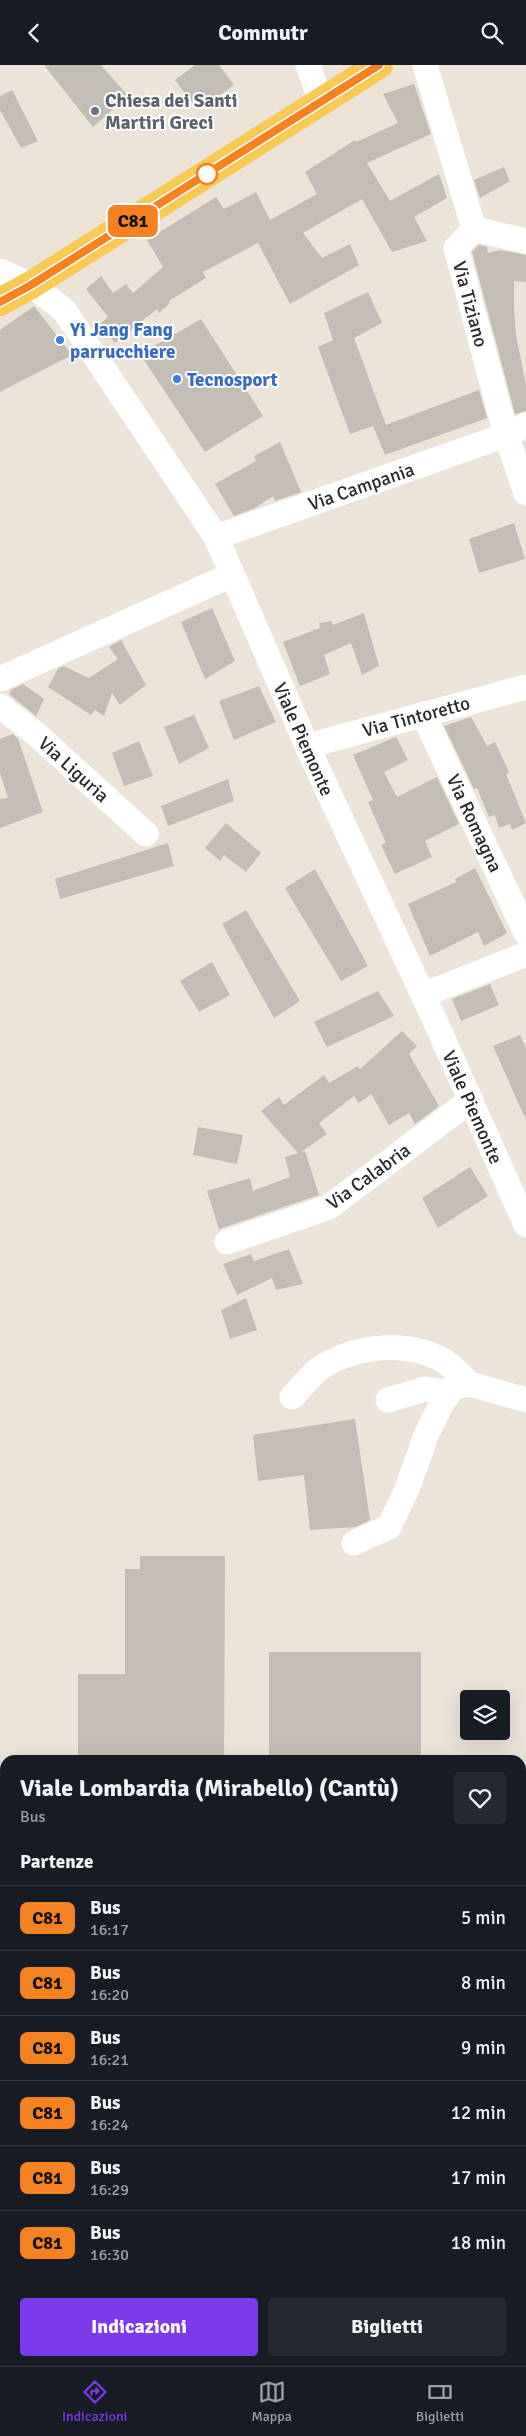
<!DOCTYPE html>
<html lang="it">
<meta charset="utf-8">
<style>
body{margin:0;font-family:Signika,sans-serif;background:#242831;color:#f1f3f6;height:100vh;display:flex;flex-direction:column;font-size:19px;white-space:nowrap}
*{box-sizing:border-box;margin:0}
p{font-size:16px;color:#9ea1a6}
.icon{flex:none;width:28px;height:28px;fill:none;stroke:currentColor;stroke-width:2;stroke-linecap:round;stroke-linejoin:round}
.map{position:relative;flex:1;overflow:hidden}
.side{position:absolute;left:0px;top:1690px;width:526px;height:611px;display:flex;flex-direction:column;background:#171b24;border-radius:15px 15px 0 0;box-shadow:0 5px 20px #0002}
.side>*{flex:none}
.badge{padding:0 10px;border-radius:8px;font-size:18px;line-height:32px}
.fabs{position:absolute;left:460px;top:1625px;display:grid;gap:10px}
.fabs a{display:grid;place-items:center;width:50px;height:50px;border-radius:5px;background:#171b24;box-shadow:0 5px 20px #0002;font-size:25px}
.map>.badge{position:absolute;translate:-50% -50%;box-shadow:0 0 0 2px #fff}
h2{padding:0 20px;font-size:19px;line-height:45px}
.round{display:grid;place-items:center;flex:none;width:52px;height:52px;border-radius:5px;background:#242831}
.headline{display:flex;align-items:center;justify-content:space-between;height:85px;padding:0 20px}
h1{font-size:24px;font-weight:800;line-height:38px}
.cta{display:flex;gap:10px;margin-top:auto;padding:10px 20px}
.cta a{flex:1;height:58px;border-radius:5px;background:#7c3aed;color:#fff;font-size:20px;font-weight:800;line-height:58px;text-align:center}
.cta a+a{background:#242831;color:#f1f3f6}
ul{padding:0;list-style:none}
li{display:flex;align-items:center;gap:15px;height:65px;padding:0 20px;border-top:1px solid #363941}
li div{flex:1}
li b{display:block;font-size:19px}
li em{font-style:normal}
li .badge{min-width:55px;font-weight:700;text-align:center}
header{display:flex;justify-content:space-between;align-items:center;height:65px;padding:0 20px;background:#171b24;font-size:22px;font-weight:800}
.dock{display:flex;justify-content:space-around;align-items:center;height:70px;border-top:1px solid #363941;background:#171b24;font-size:14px;color:#9ea1a6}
.dock a{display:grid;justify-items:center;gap:2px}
.dock .selected{color:#7c3aed}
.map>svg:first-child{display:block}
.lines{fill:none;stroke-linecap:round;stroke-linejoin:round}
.stream{stroke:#67d3f3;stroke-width:5}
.building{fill:#c4bdb6}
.minor{stroke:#fff;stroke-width:25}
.major{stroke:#f6ca54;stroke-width:28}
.line-casing{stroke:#fff;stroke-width:11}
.line{stroke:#f58220;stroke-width:8}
.worship-dot{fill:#6b7280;stroke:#fff;stroke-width:2}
.stop-dot{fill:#fff;stroke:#f58220;stroke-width:2.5}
.shop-dot{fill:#3f7fe0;stroke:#fff;stroke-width:2}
.labels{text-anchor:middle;stroke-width:4;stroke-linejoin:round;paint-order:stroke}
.worship-label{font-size:19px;font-weight:bold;fill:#5b616d;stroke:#fff;text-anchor:start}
.street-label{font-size:19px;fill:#292929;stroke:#fff}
.shop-label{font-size:19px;font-weight:bold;fill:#366cbe;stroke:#fff;text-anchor:start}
</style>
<header><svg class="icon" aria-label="back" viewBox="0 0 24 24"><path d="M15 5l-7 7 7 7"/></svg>Commutr<svg class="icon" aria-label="search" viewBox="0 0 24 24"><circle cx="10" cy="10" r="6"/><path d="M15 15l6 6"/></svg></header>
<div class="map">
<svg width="526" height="2301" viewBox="0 0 526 2301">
<rect width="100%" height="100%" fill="#ece3d9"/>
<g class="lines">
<path class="stream" d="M0,2063L5,2067
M0,2106L5,2102"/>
</g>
<path class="building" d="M44,0H101L128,31L93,62Z
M195,0H219L234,20L204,42L196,33L191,37L175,15Z
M414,19L431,69L367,98L390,136L439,109L447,133L414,152L427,176L392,187L362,134L303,168L322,193L350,179L359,200L290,239L258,178L203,207L206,213L169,236L170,238L159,248L157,244L115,278L100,259L108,252L86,224L101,211L113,228L126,219L133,228L163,202L147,175L216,132L224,144L256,127L270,155L317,129L305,107L355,75L356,77L398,58L383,29Z
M12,25L38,76L21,83L0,45V31Z
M504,102L510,116L480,133L474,115Z
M479,180L487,182L488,188L500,185L526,190V217L514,216V244L516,270L526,320V346L515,349L472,187Z
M368,227L382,258L354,273L386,360L479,325L487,353L385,390L373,361L350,369L318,282L333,275L324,248Z
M34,241L72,290L0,327V265Z
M201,254L263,351L205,387L140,289Z
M280,377L301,427L275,436L273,431L255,443L234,451L215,419L256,396L254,391Z
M514,458L525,494L479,508L469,474Z
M212,543L235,596L205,614L181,557Z
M364,548L379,601L362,610L351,578L324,590L330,609L300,621L283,577L320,563L319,558L331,556L333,560Z
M121,575L146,620L120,640L112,628L104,651L95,645L91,650L48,622L58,604L63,601L89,613L118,594L109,582Z
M23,619L44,634L36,651L9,629L11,625Z
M259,621L276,657L234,675L219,636Z
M194,650L209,683L179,699L164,662Z
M471,652L487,681L495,677L509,707L506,709L526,758L512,765L510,759L499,763L495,750L489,752L477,723L474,724L444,661Z
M13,669L18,674L43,747L0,763V734L8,733L0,708V674Z
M396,672L408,695L384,707L397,732L437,712L459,759L425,776L432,792L395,809L381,780L386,778L368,737L373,735L353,690Z
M139,676L153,711L124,721L112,688Z
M228,714L234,736L168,761L161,741Z
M226,758L261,788L246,807L224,790L220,796L205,783Z
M168,778L174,801L60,834L55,814Z
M475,803L507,868L484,881L478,867L430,891L408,839L456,817L455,814Z
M315,804L368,901L341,916L285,823Z
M246,845L300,936L274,953L222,859Z
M212,897L230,930L199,947L180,916Z
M490,919L499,940L461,956L452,934Z
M378,926L394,951L327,982L314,957Z
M402,966L417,981L409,989L439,1041L415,1059L409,1048L389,1060L371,1029L359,1038L354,1031L319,1058L327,1069L301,1087L305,1086L319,1130L219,1164L207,1126L250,1113L253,1126L290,1112L285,1092L298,1088L261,1046L279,1032L284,1040L324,1010L329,1018L358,1001L360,1004Z
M520,970L526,983V1055L493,981Z
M198,1062L243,1070L237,1099L193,1090Z
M470,1102L488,1131L438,1163L422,1133Z
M289,1184L303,1219L276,1225L272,1213L237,1230L223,1199L251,1189L254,1196Z
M246,1233L257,1265L230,1274L221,1245Z
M355,1354L370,1455L355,1462L310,1465L304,1410L258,1416L253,1370Z
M140,1491H225L224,1695H78V1609H125V1504H140Z
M269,1587H421V1695H269Z"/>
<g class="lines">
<path class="minor" d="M308,0L321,37
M425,0L474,164L456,183L506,370L526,428
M474,164L526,176
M0,206L31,220L64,245L216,472L307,681L436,958L526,1160
M216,472L506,370L526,360
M0,614L231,510
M0,641L36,669L146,769
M423,649L526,868
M307,681L526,622
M423,930L526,889
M227,1177L329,1142L471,1035
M292,1332C301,1323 311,1309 322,1302C357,1280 407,1275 444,1296C453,1302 462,1312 470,1319
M388,1335L425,1324L449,1328
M354,1478L389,1462L407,1424L427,1368L441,1340L453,1322L470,1319L526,1335
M521,1882H526"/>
<path class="major" d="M0,237L31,220L379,0"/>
</g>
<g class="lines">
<g class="line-casing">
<path id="line" d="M0,237L31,220L379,0"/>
</g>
<use href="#line" class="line"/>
</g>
<circle class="worship-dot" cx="95" cy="46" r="5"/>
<circle class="stop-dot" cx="207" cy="109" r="10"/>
<g class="shop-dot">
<circle cx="60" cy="275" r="5"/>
<circle cx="177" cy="314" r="5"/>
</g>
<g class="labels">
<g class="worship-label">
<text x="105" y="42">Chiesa dei Santi<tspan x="105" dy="22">Martiri Greci</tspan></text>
</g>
<g class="street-label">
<text transform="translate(471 239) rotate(75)" y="7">Via Tiziano</text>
<text transform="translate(361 421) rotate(-19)" y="7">Via Campania</text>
<text transform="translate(416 651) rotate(-15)" y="7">Via Tintoretto</text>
<text transform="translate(304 674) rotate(66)" y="7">Viale Piemonte</text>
<text transform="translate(74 704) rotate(42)" y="7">Via Liguria</text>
<text transform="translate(475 758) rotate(65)" y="7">Via Romagna</text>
<text transform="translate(473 1042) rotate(66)" y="7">Viale Piemonte</text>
<text transform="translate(368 1111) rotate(-36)" y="7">Via Calabria</text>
</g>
<g class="shop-label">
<text x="70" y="271">Yi Jang Fang<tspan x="70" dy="22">parrucchiere</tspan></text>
<text x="187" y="321">Tecnosport</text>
</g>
</g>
</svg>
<div class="fabs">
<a><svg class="icon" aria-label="layers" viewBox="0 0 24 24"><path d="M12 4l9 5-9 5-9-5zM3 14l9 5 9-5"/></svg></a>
</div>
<b class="badge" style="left:133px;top:156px;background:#f58220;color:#111">C81</b>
<section class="side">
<div class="headline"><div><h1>Viale Lombardia (Mirabello) (Cantù)</h1><p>Bus</p></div><a class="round"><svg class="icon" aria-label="heart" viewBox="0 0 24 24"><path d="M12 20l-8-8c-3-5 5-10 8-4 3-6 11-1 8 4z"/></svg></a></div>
<h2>Partenze</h2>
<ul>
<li><span class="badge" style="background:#f58220;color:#111">C81</span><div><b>Bus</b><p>16:17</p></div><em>5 min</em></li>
<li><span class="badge" style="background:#f58220;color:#111">C81</span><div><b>Bus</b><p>16:20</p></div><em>8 min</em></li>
<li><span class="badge" style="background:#f58220;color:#111">C81</span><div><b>Bus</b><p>16:21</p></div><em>9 min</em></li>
<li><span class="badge" style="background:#f58220;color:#111">C81</span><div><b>Bus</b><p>16:24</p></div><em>12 min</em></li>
<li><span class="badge" style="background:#f58220;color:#111">C81</span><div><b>Bus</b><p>16:29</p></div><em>17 min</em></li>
<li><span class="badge" style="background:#f58220;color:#111">C81</span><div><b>Bus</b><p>16:30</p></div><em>18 min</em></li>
</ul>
<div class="cta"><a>Indicazioni</a><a>Biglietti</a></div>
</section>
</div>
<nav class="dock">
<a class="selected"><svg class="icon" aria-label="directions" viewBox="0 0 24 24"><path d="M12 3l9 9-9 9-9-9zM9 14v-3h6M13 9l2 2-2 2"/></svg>Indicazioni</a>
<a><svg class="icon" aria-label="map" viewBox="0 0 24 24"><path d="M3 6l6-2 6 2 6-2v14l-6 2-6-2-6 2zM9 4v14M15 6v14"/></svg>Mappa</a>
<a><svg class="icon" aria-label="tickets" viewBox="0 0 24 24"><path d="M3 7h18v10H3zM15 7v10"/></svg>Biglietti</a>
</nav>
